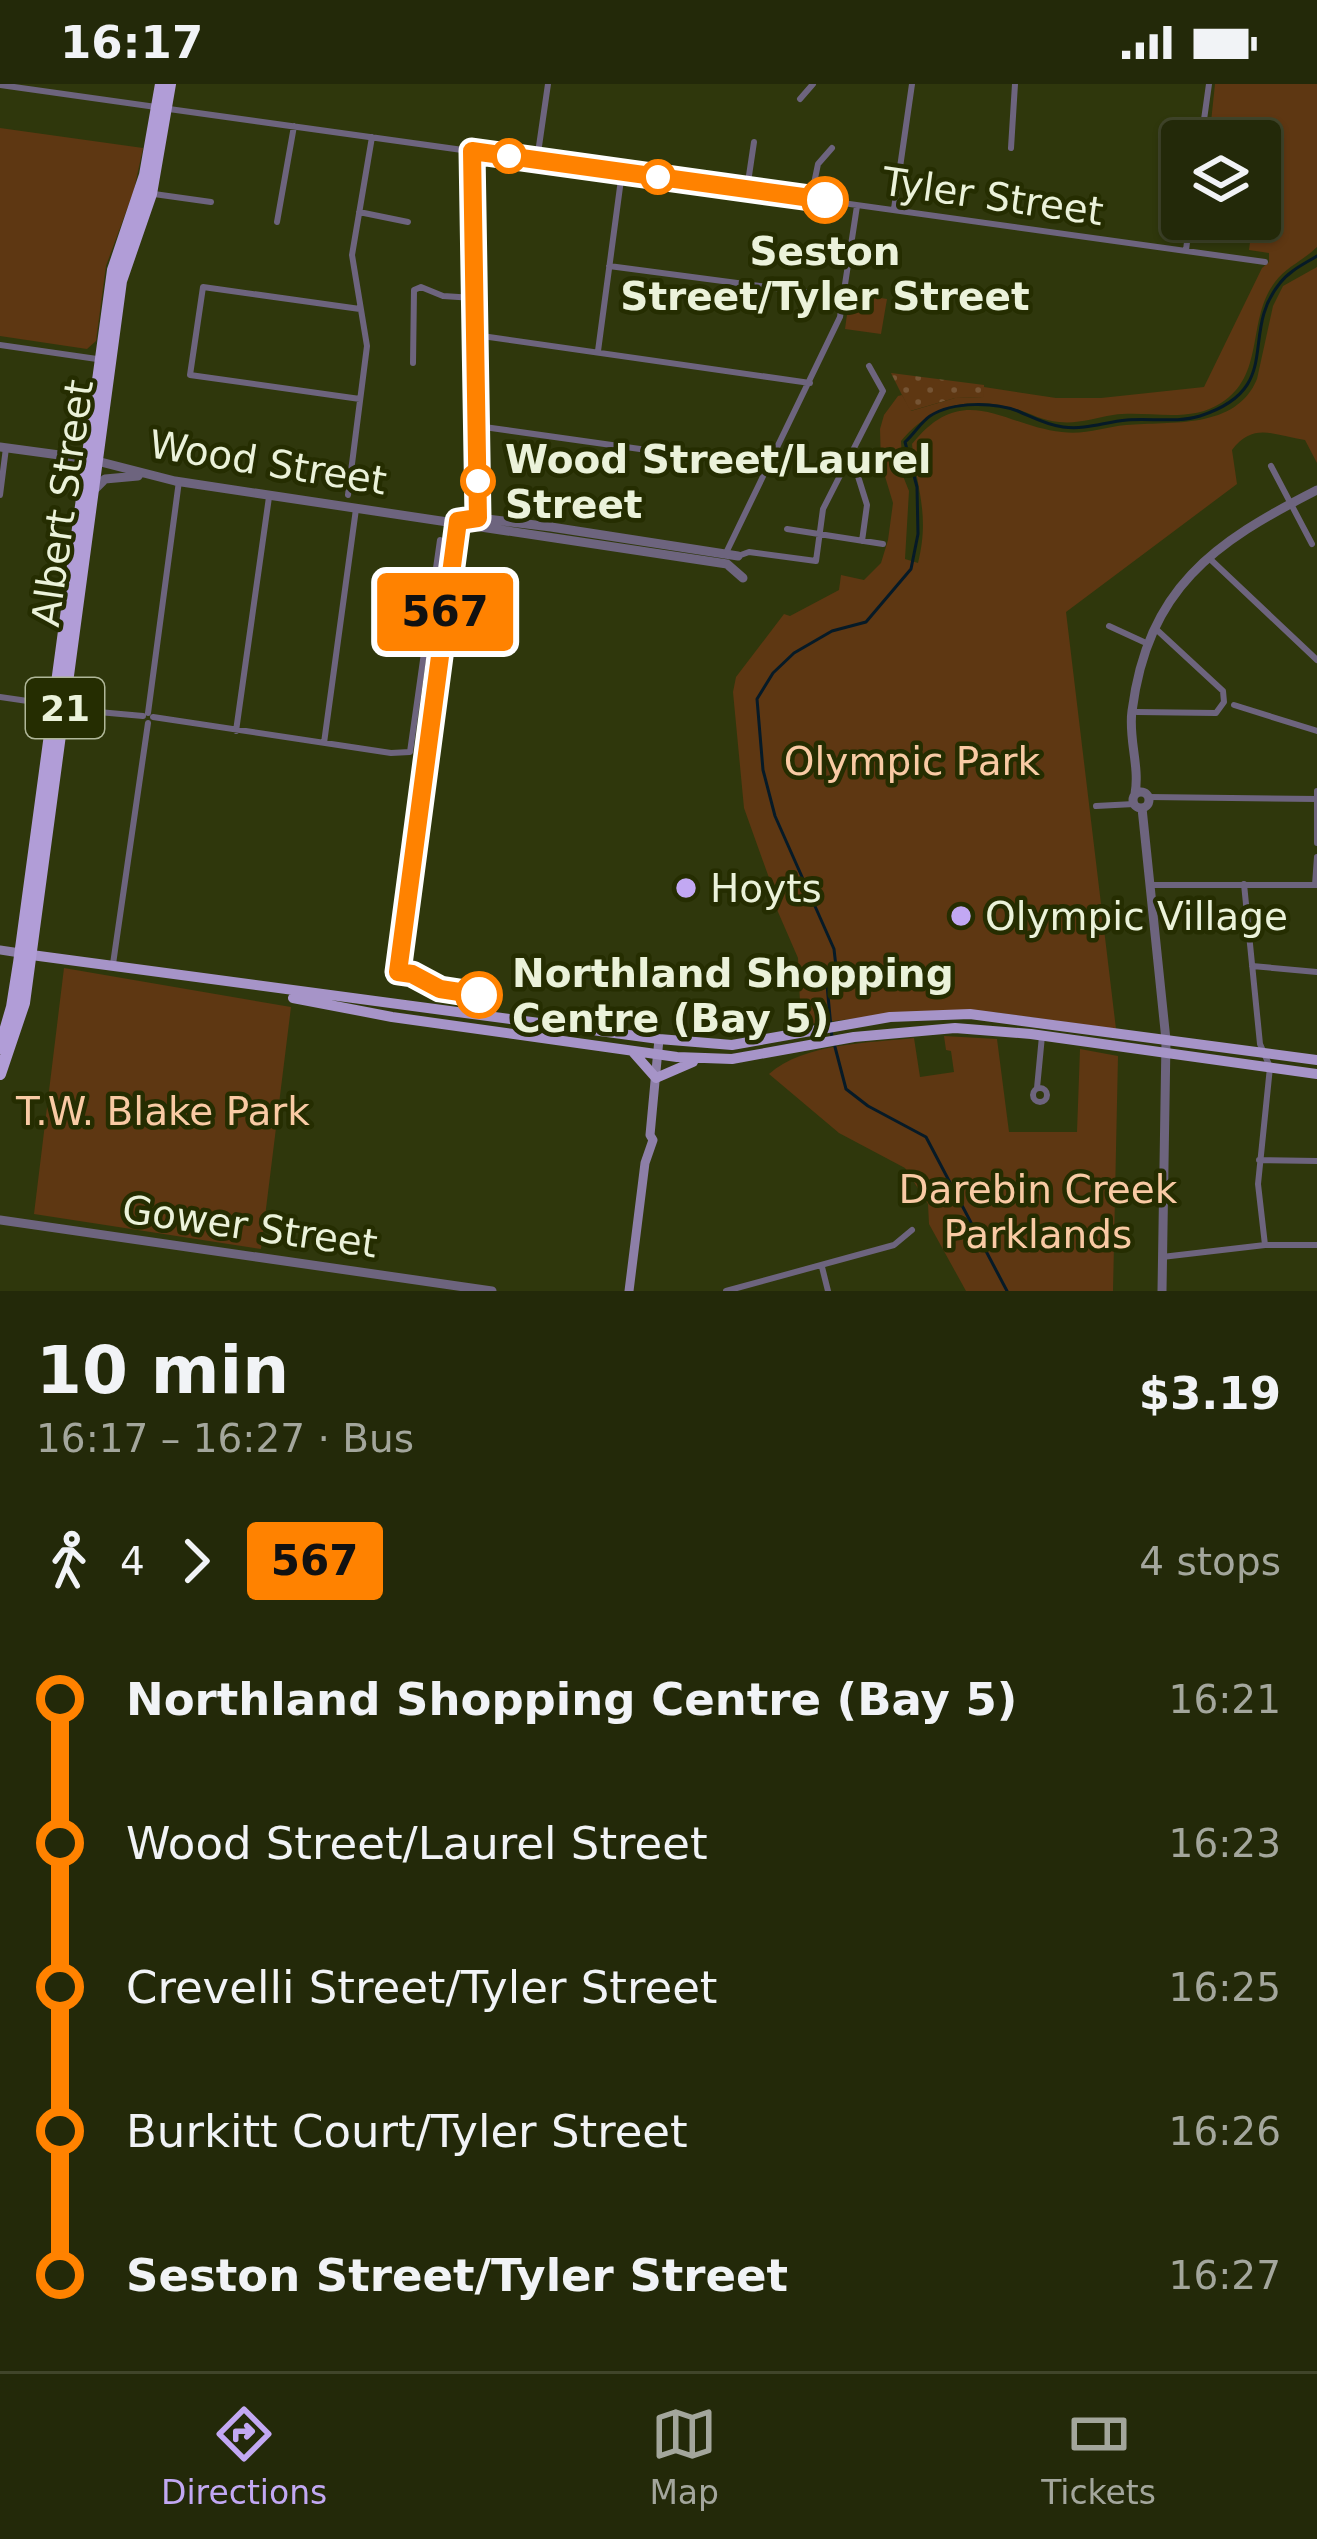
<!DOCTYPE html>
<meta charset="utf-8">
<style>
body{margin:0;font-family:"DejaVu Sans",sans-serif;background:#2b3112;color:#f1f3f6;height:100vh;display:flex;flex-direction:column;font-size:45px;white-space:nowrap}
*{box-sizing:border-box;margin:0}
p{font-size:39px;color:#a3a69c}
.icon{flex:none;width:66px;height:66px;fill:none;stroke:currentColor;stroke-width:2;stroke-linecap:round;stroke-linejoin:round}
.map{position:relative;height:1207px;overflow:hidden}
.drawer{display:flex;flex-direction:column;background:#232909;flex:1}
.drawer>*{flex:none}
.badge{padding:0 24px;border-radius:9px;font-size:42px;line-height:78px}
.controls{position:absolute;left:1161px;top:36px;display:grid;gap:24px}
.controls a{display:grid;place-items:center;width:120px;height:120px;border-radius:12px;background:#232909;box-shadow:0 3px 9px #0004,0 0 0 3px #40452a;font-size:60px}
.map>.badge{position:absolute;translate:-50% -50%;box-shadow:0 0 0 6px #fff}
.legs{display:flex;align-items:center;gap:18px;height:132px;padding:0 36px;font-size:39px}
.legs p{margin-inline-start:auto}
.summary{display:flex;align-items:center;justify-content:space-between;height:204px;padding:0 36px}
h1{font-size:66px;font-weight:800;line-height:90px}
ul{padding:0 36px;list-style:none}
li{display:flex;align-items:center;gap:42px;height:144px;font-size:45px}
li i{display:grid;place-items:center;width:18px;height:100%;margin:0 15px;background:currentColor}
li i::after{content:'';width:30px;height:30px;margin:-15px;border:9px solid;border-radius:50%;background:#232909}
li p{margin-inline-start:auto}
li:first-child i{background:linear-gradient(#0000 50%,currentColor 0)}
li:last-child i{background:linear-gradient(currentColor 50%,#0000 0)}
.status{display:flex;justify-content:space-between;align-items:center;height:84px;padding:0 60px;background:#232909;direction:ltr}
.status svg{height:33px;fill:currentColor}
.menu{display:flex;justify-content:space-around;align-items:center;height:168px;border-top:3px solid #40452a;background:#232909;font-size:33px;color:#a3a69c}
.menu a{display:grid;justify-items:center;gap:6px}
.menu .selected{color:#c2a8f3}
.map>svg:first-child{display:block}
.grass{fill:url(#grass-dots)}
.green{fill:#5e3712}
.lines{fill:none;stroke-linecap:round;stroke-linejoin:round}
.stream{stroke:#061a27;stroke-width:3}
.minor{stroke:#6d647e;stroke-width:6}
.tertiary{stroke:#6d647e;stroke-width:9}
.secondary{stroke:#8d7fa8;stroke-width:9}
.primary{stroke:#a694c8;stroke-width:10}
.trunk{stroke:#b19dd7;stroke-width:12}
.line-1-casing{stroke:#fff;stroke-width:27}
.line-1{stroke:#ff8200;stroke-width:18}
.stop-1-dot{fill:#fff;stroke:#ff8200;stroke-width:6}
.poi-dot{fill:#c2a8f3;stroke:#252d01;stroke-width:4.5}
.labels{text-anchor:middle;stroke-width:9;stroke-linejoin:round;paint-order:stroke}
.shield{fill:#252d01;stroke:#b0b799;stroke-width:3}
.shield-label{font-size:36px;font-weight:bold;fill:#ebf2da}
.street-label{font-size:39px;fill:#ebf2da;stroke:#252d01}
.stop-label{font-size:39px;font-weight:bold;fill:#ebf2da;stroke:#252d01;text-anchor:start}
.park-label{font-size:39px;fill:#f9caa4;stroke:#252d01}
.poi-label{font-size:39px;fill:#ebf2da;stroke:#252d01;text-anchor:start}
</style>
<div class="status"><b>16:17</b><svg viewBox="0 0 49 12"><path d="M0 12V9h3v3zM5 12V6h3v6zM10 12V3h3v9zM15 12V0h3v12zM26 1h20v11H26zM47 4h2v5h-2z"/></svg></div>
<div class="map">
<svg width="1317" height="1207" viewBox="0 0 1317 1207">
<defs>
<pattern id="grass-dots" width="8" height="8" patternUnits="userSpaceOnUse" patternTransform="scale(3)"><rect width="8" height="8" fill="#5e3712"/><path d="M2 2h.1M6 6h.1" fill="none" stroke="#755434" stroke-width="1.8" stroke-linecap="round"/></pattern>
</defs>
<rect width="100%" height="100%" fill="#2f370c"/>
<path class="grass" d="M891,289L984,301V313L955,314L910,327Z"/>
<path class="green" d="M1215,0H1317V163C1304,176 1286,183 1275,198C1246,236 1266,291 1221,319C1189,340 1148,326 1113,331C1094,334 1079,340 1059,338C1043,337 1030,329 1016,325C970,311 931,321 901,357L903,392L909,407L905,475L918,479C930,430 917,407 912,360C964,295 1003,342 1062,348C1085,351 1104,343 1126,341C1171,337 1236,346 1257,295L1273,222L1283,202L1317,183V379L1305,356C1275,352 1254,337 1232,366L1237,400L1066,528L1116,945L993,928L883,931L801,941L798,874L775,821L778,819L744,724L733,608L736,593L784,530L790,532L839,506L841,491L864,496L881,479L888,456L893,419L881,379L880,345L884,331L898,312L902,311L911,327L955,314L983,313L984,303L1056,314H1101L1204,303L1262,184L1269,178V169L1249,166L1253,135H1260V57H1209Z
M0,44L143,64L134,106L106,182L96,257L87,265L0,252Z
M850,209L887,215L881,250L845,245Z
M64,884L291,923L261,1165L34,1130Z
M944,952L997,955L1009,1048H1077L1080,965L1118,972L1113,1207H966L929,1140L928,1120L905,1084L839,1049L769,990C804,959 869,959 914,954L920,993L954,988L951,967L946,966Z"/>
<g class="lines">
<path class="stream" d="M832,954L827,901L836,883L834,865L775,732L763,686L757,615L773,589L794,569L832,547L866,538L911,485L918,450L917,403L905,358C914,350 921,338 930,332C953,317 996,318 1020,328C1034,334 1047,341 1063,343C1087,346 1104,338 1127,336C1150,334 1178,339 1200,332C1286,304 1238,250 1280,199C1289,187 1304,180 1317,172
M835,963L846,1005L868,1022L926,1053L1007,1207"/>
<path class="minor" d="M0,1L156,23
M800,15L813,0
M169,25L1265,178
M1201,57L1209,0
M1011,64L1015,0
M472,67L479,436
M537,76L548,0
M747,105L754,58
M154,110L211,118
M811,114L818,80L832,64
M894,125L912,0
M359,128L408,138
M277,138L294,42
M1186,166L1190,135
M609,182L843,213
M360,225L203,203L190,291L360,315
M475,251L810,299
M0,261L97,275
M598,267L622,88
M413,279L414,206L421,203L443,212L474,214
M477,342L768,383
M851,370L867,421L862,457
M1271,382L1312,460
M0,411L6,364
M348,411L367,262L352,171L372,53
M787,445L883,460
M725,471L840,233L857,122
M738,472L749,468L816,477L823,425L883,307L869,282
M1209,474L1317,576
M1109,542L1146,559
M0,613L55,621
M1234,621L1317,647
M65,625L143,632
M1137,628L1216,629L1224,618L1223,607L1157,546
M148,629L179,397
M153,633L391,669L410,668L440,456
M236,647L269,413
M324,659L356,425
M1317,707V759
M1149,713L1317,715
M1096,722L1134,720
M1244,800L1260,960L1270,983L1258,1100L1265,1161
M1150,801H1317
M1315,801L1317,773
M113,880L148,639
M1252,882L1317,888
M1037,1004L1042,952
M1033 1011a7 7 0 1 1 14 0a7 7 0 1 1-14 0Z
M1259,1076L1317,1077
M1162,1173L1265,1161H1317
M822,1183L828,1207
M726,1207L894,1161L912,1146"/>
<path class="tertiary" d="M0,363L89,375L175,397L727,480L743,494
M95,405L105,395L138,392
M463,436L479,434L551,443L738,472
M1133 716a8 8 0 1 1 16 0a8 8 0 1 1-16 0Z
M1135,710C1140,682 1128,654 1132,627C1148,504 1213,459 1317,406
M1142,724L1166,956L1162,1207
M0,1136L492,1207"/>
<path class="secondary" d="M0,866L20,869
M629,1207L645,1079L653,1056L650,1051L659,955"/>
<path class="primary" d="M24,870L659,955L732,961L890,933L970,930L1317,976
M293,914L392,933L677,973L732,975L854,953L955,944L1031,950L1317,990
M633,968L656,994L693,978"/>
<path class="trunk" d="M0,964L12,923L19,879L113,186L145,91L161,0
M0,990L24,919L121,197L151,110L170,0"/>
</g>
<g class="lines">
<g class="line-1-casing">
<path id="line-1" d="M479,911L440,905L412,890L398,888L458,437L478,434L472,67L825,116"/>
</g>
<use href="#line-1" class="line-1"/>
</g>
<g class="stop-1-dot">
<circle cx="509" cy="72" r="15"/>
<circle cx="658" cy="93" r="15"/>
<circle cx="825" cy="116" r="21"/>
<circle cx="478" cy="397" r="15"/>
<circle cx="479" cy="911" r="21"/>
</g>
<g class="poi-dot">
<circle cx="686" cy="804" r="12"/>
<circle cx="961" cy="832" r="12"/>
</g>
<g class="labels">
<rect class="shield" x="26" y="594" width="78" height="60" rx="9"/>
<g class="shield-label">
<text x="65" y="637">21</text>
</g>
<g class="street-label">
<text transform="translate(993 112) rotate(8)" y="14">Tyler Street</text>
<text transform="translate(268 378) rotate(9)" y="14">Wood Street</text>
<text transform="translate(62 419) rotate(-82)" y="14">Albert Street</text>
<text transform="translate(250 1142) rotate(8)" y="14">Gower Street</text>
</g>
<g class="stop-label">
<text x="825" y="181" text-anchor="middle">Seston<tspan x="825" dy="45">Street/Tyler Street</tspan></text>
<text x="505" y="389">Wood Street/Laurel<tspan x="505" dy="45">Street</tspan></text>
<text x="512" y="903">Northland Shopping<tspan x="512" dy="45">Centre (Bay 5)</tspan></text>
</g>
<g class="park-label">
<text x="912" y="691">Olympic Park</text>
<text x="163" y="1041">T.W. Blake Park</text>
<text x="1038" y="1119">Darebin Creek<tspan x="1038" dy="45">Parklands</tspan></text>
</g>
<g class="poi-label">
<text x="710" y="818">Hoyts</text>
<text x="985" y="846">Olympic Village</text>
</g>
</g>
</svg>
<div class="controls">
<a><svg class="icon" aria-label="layers" viewBox="0 0 24 24"><path d="M12 4l9 5-9 5-9-5zM3 14l9 5 9-5"/></svg></a>
</div>
<b class="badge" style="left:445px;top:528px;background:#ff8200;color:#111">567</b>
</div>
<section class="drawer">
<div class="summary"><div><h1>10 min</h1><p>16:17 – 16:27 · Bus</p></div><b>$3.19</b></div>
<div class="legs"><svg class="icon" aria-label="walk" viewBox="0 0 24 24"><circle cx="13" cy="4" r="2"/><path d="M13 8l-2 6 4 7M11 14l-3 7M7 12l3-4h3l4 4"/></svg>4<svg class="icon" aria-label="forward" viewBox="0 0 24 24"><path d="M9 5l7 7-7 7"/></svg><b class="badge" style="background:#ff8200;color:#111">567</b><p>4 stops</p></div>
<ul>
<li><i style="color:#ff8200"></i><b>Northland Shopping Centre (Bay 5)</b><p>16:21</p></li>
<li><i style="color:#ff8200"></i><span>Wood Street/Laurel Street</span><p>16:23</p></li>
<li><i style="color:#ff8200"></i><span>Crevelli Street/Tyler Street</span><p>16:25</p></li>
<li><i style="color:#ff8200"></i><span>Burkitt Court/Tyler Street</span><p>16:26</p></li>
<li><i style="color:#ff8200"></i><b>Seston Street/Tyler Street</b><p>16:27</p></li>
</ul>
</section>
<nav class="menu">
<a class="selected"><svg class="icon" aria-label="directions" viewBox="0 0 24 24"><path d="M12 3l9 9-9 9-9-9zM9 14v-3h6M13 9l2 2-2 2"/></svg>Directions</a>
<a><svg class="icon" aria-label="map" viewBox="0 0 24 24"><path d="M3 6l6-2 6 2 6-2v14l-6 2-6-2-6 2zM9 4v14M15 6v14"/></svg>Map</a>
<a><svg class="icon" aria-label="tickets" viewBox="0 0 24 24"><path d="M3 7h18v10H3zM15 7v10"/></svg>Tickets</a>
</nav>
